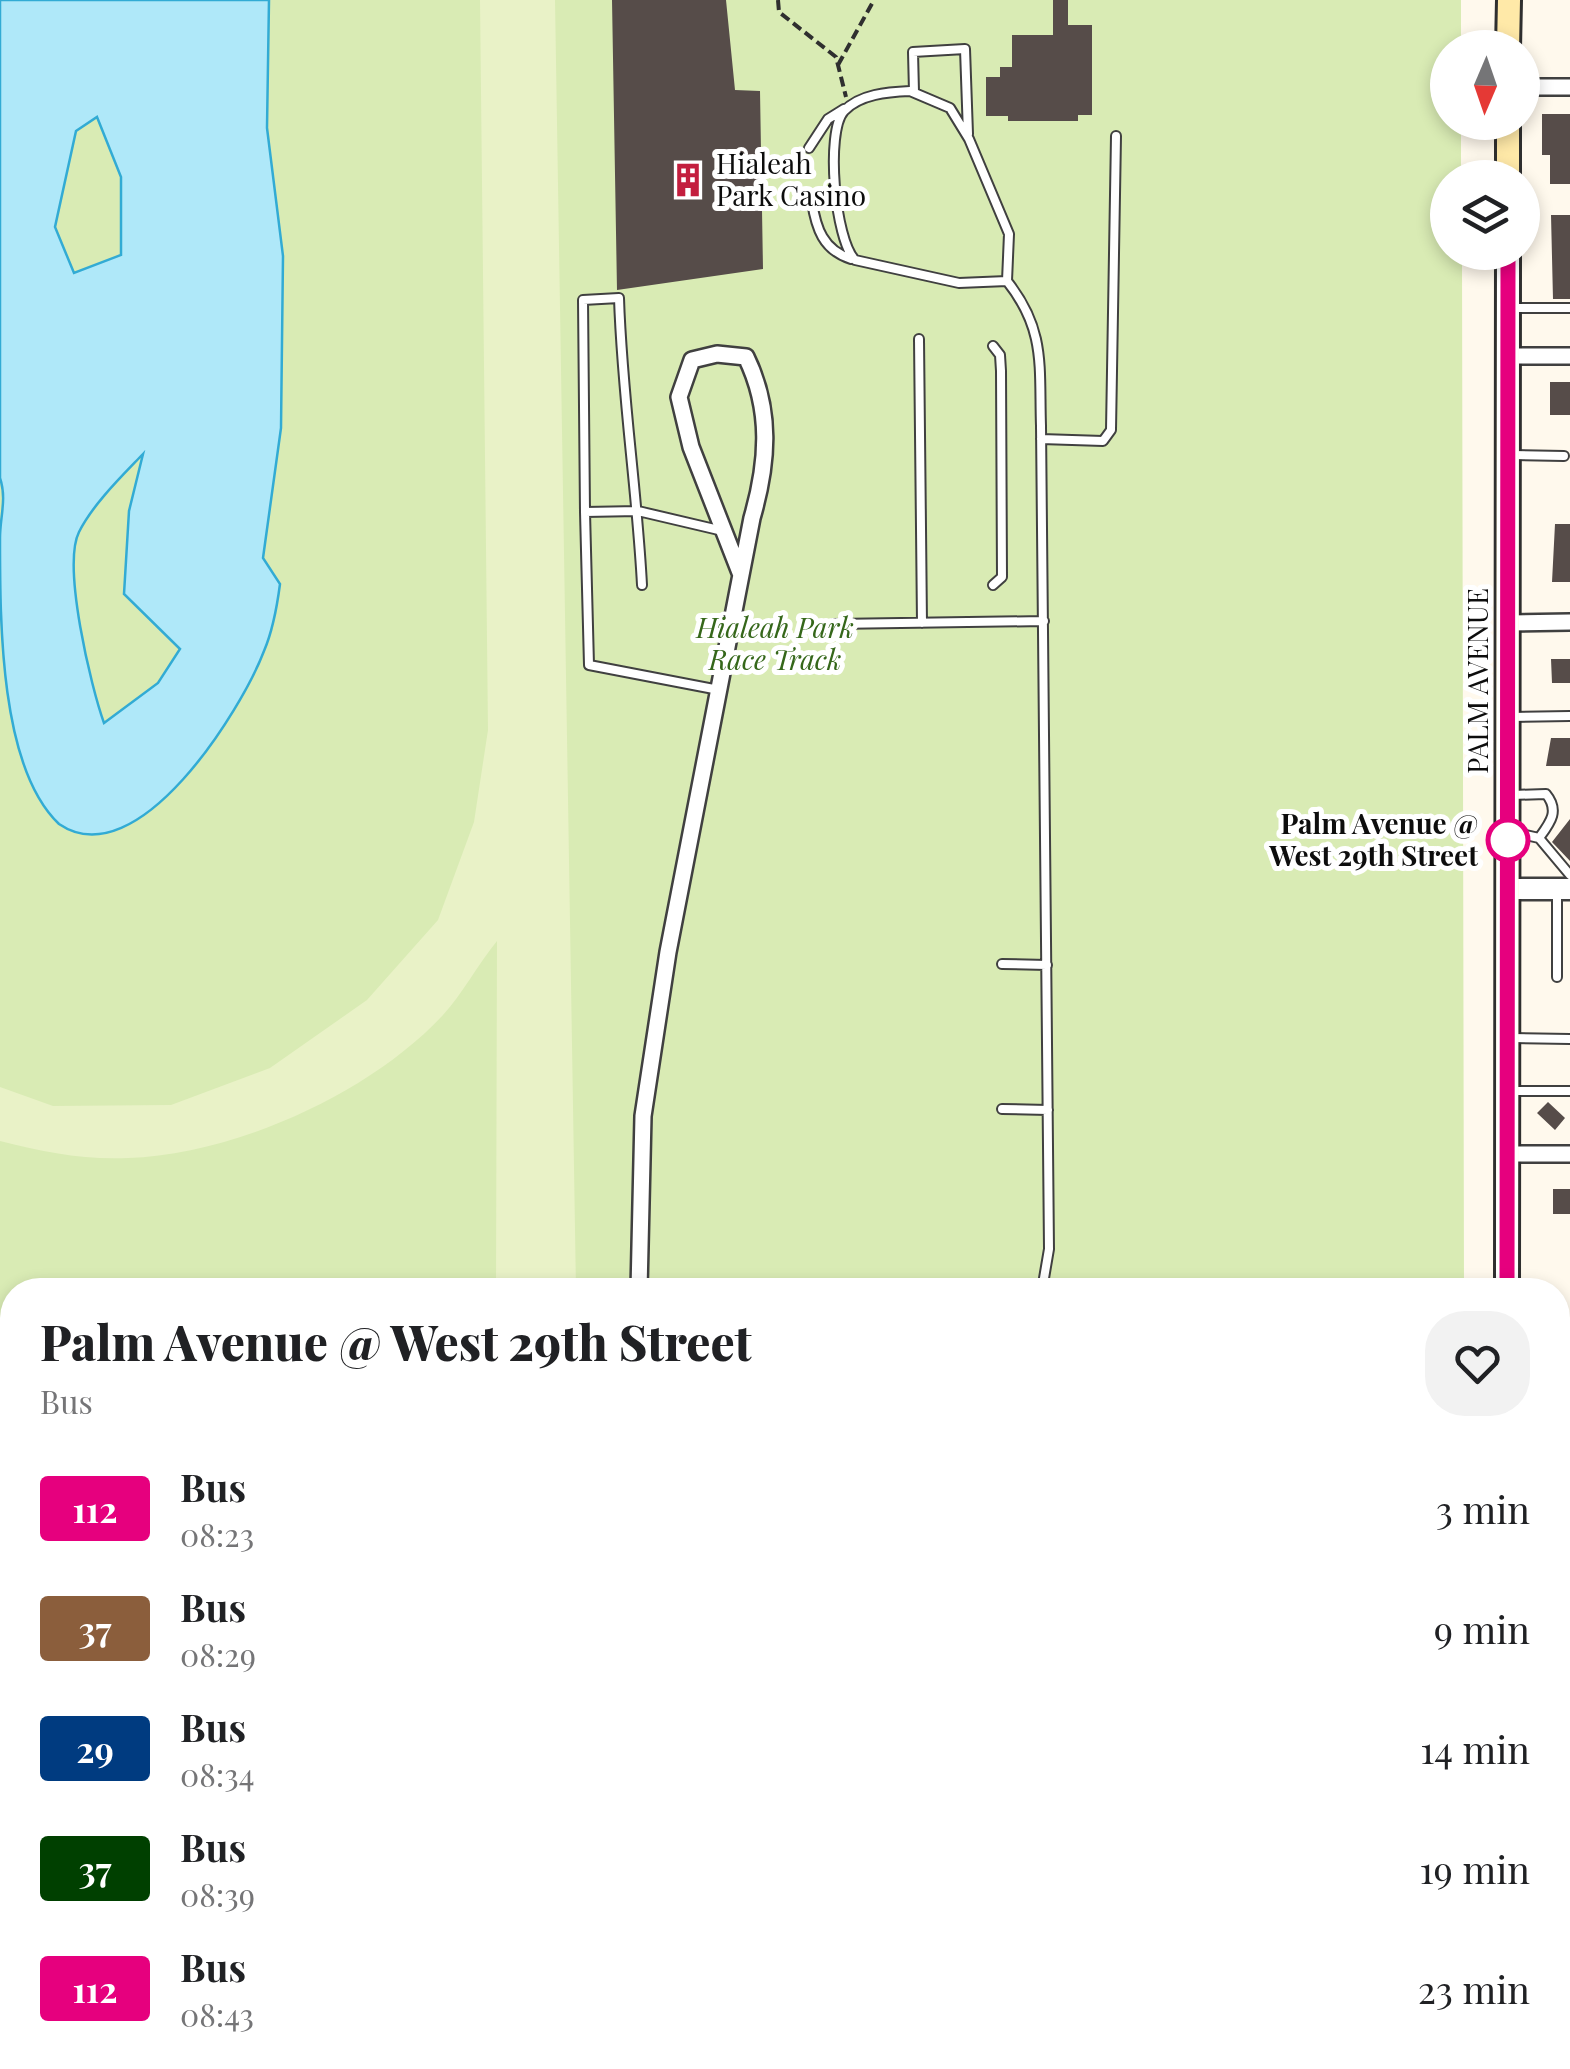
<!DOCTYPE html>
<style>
body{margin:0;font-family:"Playfair Display",serif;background:#f2f2f2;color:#202124;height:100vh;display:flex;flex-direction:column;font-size:38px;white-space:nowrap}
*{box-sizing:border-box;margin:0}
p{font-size:32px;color:#757577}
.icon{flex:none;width:55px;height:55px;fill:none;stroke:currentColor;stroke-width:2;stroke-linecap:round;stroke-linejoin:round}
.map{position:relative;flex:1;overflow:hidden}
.panel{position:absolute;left:0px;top:1278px;width:1570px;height:792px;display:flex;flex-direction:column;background:#fff;border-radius:40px 40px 0 0;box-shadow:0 5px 15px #0003}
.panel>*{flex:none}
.badge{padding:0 20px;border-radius:8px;font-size:35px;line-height:65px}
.needle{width:65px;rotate:182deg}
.controls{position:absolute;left:1430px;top:30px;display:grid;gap:20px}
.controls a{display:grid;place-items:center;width:110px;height:110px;border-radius:50%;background:#fff;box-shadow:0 5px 15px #0003;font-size:50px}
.map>.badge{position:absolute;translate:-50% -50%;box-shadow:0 0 0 5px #fff}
.round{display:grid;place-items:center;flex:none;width:105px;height:105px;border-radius:40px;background:#f2f2f2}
.head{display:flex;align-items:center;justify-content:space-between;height:170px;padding:0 40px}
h1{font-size:48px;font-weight:800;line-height:75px}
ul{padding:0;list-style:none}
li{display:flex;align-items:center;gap:30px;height:120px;padding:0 40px}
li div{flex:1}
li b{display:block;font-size:38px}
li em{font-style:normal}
li .badge{min-width:110px;font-weight:700;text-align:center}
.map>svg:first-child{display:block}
.green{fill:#d9ebb4}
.pitch{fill:#e9f2c7}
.water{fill:#afe8f9;stroke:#32abd4;stroke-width:2.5;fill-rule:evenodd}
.building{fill:#564c49}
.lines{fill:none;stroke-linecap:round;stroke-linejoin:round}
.service-casing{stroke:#404040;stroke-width:12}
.minor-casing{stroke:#404040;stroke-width:20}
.tertiary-casing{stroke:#404040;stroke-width:25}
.secondary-casing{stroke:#2f2f2f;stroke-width:28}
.path{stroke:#2f2f2f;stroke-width:4;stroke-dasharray:10 5;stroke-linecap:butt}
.service{stroke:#fff;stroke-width:8}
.minor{stroke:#fff;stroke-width:15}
.tertiary{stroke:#fff;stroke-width:20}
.secondary{stroke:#ffe9a8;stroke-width:22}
.line-casing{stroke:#fff;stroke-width:22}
.line{stroke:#e6007e;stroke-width:15}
.stop-dot{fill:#fff;stroke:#e6007e;stroke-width:5}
.labels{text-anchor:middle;stroke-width:10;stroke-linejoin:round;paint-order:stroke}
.poi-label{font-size:28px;fill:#0d0d0d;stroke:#fff;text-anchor:start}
.park-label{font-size:28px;font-style:italic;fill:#35671a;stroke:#fff}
.street-label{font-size:28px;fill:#0d0d0d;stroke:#fff}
.stop-label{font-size:28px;font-weight:bold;fill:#0d0d0d;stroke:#fff;text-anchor:end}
</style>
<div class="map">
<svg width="1570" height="2069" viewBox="0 0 1570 2069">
<rect width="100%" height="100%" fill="#fff9ed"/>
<path class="green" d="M0,0H1461V47L1448,48V122L1461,123V177L1448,178V252L1462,253L1464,1290H12V1709H0Z"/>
<path class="pitch" d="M480,0H555L576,1290H496L497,941C478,964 463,993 443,1015C371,1093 234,1155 128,1158C84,1160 42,1152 0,1141V1087L53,1106L171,1105L270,1068L367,1000L438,920L474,822L488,730Z"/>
<path class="water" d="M0,0H269L267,128L283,256L281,428L263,558L280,584C277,607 273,630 264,651C242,709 138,878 59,824C0,768 0,624 0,538C0,517 7,499 0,478ZM97,117L121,177V255L74,273L55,227L76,131ZM143,454L129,511L124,594L180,649L158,683L104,723C91,687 62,566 79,532C93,504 122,476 143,454Z"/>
<path class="building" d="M612,0H726L735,90L760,91L763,269L617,290Z
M1053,0H1068V25H1092V115H1078V121H1008V116H986V77H1000V67H1012V35H1053Z
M1542,114H1570V184H1550V155H1542Z
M1551,215H1570V299H1553Z
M1550,382H1570V415H1550Z
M1555,524H1570V582H1552Z
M1551,659H1570V683H1552Z
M1551,738H1570V766H1546Z
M1570,819V861L1552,842Z
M1548,1102L1565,1118L1555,1130L1537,1113Z
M1553,1189H1570V1214H1553Z"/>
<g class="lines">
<g class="service-casing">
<path id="service" d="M910,91L950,108L969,139L1009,234L1007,281L959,283L855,260C835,240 825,132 844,111C860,94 888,92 910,91Z
M914,92L913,52L965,49L968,134
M809,148L828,119L844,109
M812,202C816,228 823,250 851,259
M1007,281C1046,330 1039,366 1041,426L1049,1249L1042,1290
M1510,308H1570
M919,339L922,623
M1041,439L1103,441L1111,430L1116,136
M1513,455L1564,456
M585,512L583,300L619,298C622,395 637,489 642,585
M993,585L1002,577L1001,371L1000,355L993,346
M834,624L1044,621
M719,690L589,665L585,512L638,511L723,531
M1510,717L1570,716
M1512,795L1546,794C1560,811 1550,823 1539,838
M1513,832L1539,838L1570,875
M1557,893V977
M1002,964L1047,965
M1512,1038L1570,1039
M1512,1091H1570
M1002,1109L1048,1110
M0,1459H12
M0,1782H12
M655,2058V2059
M1326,2058V2069
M625,2069V2058
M1456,2069V2058"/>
</g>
<g class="minor-casing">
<path id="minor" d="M1522,87H1570
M1508,356H1570
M1508,623L1570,622
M1507,1154H1570
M639,1290L643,1116L668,952L752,518C768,463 772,410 746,357L717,354L692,360L679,397L691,447L741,575
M1558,1452H1570
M1558,1992H1570
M0,1998H12
M469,2069V2058
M993,2069V2058"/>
</g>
<g class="tertiary-casing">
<path id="tertiary" d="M1507,889H1570
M1558,1726L1570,1725
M0,1728H12"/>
</g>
<g class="secondary-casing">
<path id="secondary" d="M1508,48L1509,0
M1508,178V122
M1507,1290L1508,252
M1508,2058V2069"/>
</g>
<path class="path" d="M778,0L779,12L836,57L846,97
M838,65L874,0"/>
<use href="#service" class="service"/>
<use href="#minor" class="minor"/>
<use href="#tertiary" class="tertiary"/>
<use href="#secondary" class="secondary"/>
</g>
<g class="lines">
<g class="line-casing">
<path id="line" d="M1507,1290L1508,252"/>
</g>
<use href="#line" class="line"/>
</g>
<defs>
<g id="building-bare" transform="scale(2.7)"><path d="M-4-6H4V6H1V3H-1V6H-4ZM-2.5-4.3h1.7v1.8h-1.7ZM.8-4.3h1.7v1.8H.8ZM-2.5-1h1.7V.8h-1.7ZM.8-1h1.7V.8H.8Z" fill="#c31e3e" stroke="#fff" stroke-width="2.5" paint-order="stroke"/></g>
</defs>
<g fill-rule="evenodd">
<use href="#building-bare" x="688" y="180"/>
</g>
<circle class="stop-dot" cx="1508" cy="840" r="20"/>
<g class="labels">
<g class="poi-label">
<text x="716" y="174">Hialeah<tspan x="716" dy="32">Park Casino</tspan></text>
</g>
<g class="park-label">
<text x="775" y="638">Hialeah Park<tspan x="775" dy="32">Race Track</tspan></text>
</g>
<g class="street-label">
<text transform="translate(1478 681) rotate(-90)" y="10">PALM AVENUE</text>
</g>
<g class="stop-label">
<text x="1478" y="834">Palm Avenue @<tspan x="1478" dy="32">West 29th Street</tspan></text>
</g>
</g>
</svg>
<div class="controls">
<a><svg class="needle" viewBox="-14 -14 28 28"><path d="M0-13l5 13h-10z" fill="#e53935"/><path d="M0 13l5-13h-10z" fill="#757577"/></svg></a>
<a><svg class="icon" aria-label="layers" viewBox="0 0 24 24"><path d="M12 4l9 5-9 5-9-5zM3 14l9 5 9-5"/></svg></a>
</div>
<section class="panel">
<div class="head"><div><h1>Palm Avenue @ West 29th Street</h1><p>Bus</p></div><a class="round"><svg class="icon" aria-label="heart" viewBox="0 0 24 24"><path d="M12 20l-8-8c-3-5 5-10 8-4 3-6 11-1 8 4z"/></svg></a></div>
<ul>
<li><span class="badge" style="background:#e6007e;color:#fff">112</span><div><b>Bus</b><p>08:23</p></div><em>3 min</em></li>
<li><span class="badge" style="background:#8b5e3c;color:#fff">37</span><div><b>Bus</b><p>08:29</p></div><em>9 min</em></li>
<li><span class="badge" style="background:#003b80;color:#fff">29</span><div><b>Bus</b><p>08:34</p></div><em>14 min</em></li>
<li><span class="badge" style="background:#004000;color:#fff">37</span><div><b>Bus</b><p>08:39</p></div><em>19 min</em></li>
<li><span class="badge" style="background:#e6007e;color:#fff">112</span><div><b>Bus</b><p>08:43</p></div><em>23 min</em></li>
</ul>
</section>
</div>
